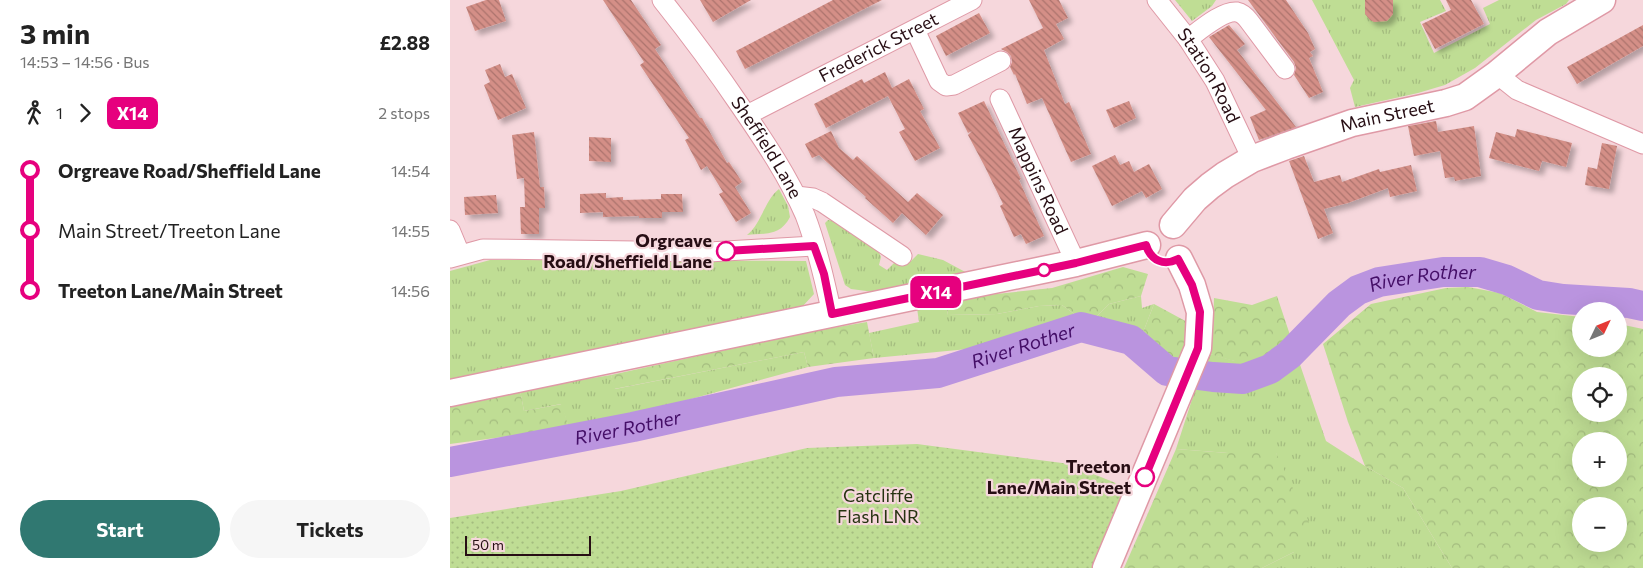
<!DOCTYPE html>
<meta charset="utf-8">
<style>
body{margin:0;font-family:Commissioner,sans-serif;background:#f6f6f6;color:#222;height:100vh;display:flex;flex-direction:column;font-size:19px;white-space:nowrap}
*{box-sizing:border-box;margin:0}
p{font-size:16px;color:#767676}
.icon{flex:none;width:28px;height:28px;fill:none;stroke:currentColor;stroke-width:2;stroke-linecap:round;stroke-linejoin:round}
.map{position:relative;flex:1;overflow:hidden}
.panel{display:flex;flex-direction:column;background:#fff;width:450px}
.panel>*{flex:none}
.badge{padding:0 10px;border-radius:8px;font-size:18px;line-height:32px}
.needle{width:32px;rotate:47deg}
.controls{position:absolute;left:1122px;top:302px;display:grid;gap:10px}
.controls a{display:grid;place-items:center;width:55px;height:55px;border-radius:50%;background:#fff;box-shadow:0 5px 20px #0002;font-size:25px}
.scale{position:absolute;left:15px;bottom:12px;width:126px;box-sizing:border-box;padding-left:5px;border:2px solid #270e14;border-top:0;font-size:14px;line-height:18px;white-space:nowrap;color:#270e14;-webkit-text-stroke:4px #f6d7dc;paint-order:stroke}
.map>.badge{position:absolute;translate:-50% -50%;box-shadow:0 0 0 2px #fff}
.legs{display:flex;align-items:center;gap:8px;height:55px;padding:0 20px;font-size:16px}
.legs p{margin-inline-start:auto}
.head{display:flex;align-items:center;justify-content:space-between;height:85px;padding:0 20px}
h1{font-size:28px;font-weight:700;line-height:38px}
.cta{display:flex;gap:10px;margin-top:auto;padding:10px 20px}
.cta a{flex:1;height:58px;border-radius:30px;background:#307871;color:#fff;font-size:20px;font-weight:700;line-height:58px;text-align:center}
.cta a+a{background:#f6f6f6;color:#222}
ul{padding:0 20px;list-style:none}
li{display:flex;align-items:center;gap:18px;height:60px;font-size:19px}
li i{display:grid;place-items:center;width:8px;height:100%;margin:0 6px;background:currentColor}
li i::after{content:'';width:12px;height:12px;margin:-6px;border:4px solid;border-radius:50%;background:#fff}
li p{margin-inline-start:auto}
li:first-child i{background:linear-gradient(#0000 50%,currentColor 0)}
li:last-child i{background:linear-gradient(currentColor 50%,#0000 0)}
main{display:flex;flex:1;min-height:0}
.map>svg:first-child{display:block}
.grass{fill:url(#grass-tufts)}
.forest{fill:url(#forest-crowns);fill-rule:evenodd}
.park{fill:url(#park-dots)}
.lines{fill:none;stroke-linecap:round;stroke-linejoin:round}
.river{stroke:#ba94df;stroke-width:30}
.building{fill:url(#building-back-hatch);filter:url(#shadow)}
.street-casing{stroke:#df99a6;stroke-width:21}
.secondary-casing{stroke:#df99a6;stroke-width:29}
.street{stroke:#fff;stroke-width:19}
.secondary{stroke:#fff;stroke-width:26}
.line-1-casing{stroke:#fff;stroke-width:11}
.line-1{stroke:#e6007e;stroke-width:8}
.stop-1-dot{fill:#fff;stroke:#e6007e;stroke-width:2.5}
.labels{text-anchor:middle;stroke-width:4.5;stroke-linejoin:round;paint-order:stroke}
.street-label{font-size:18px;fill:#270e14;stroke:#f6d7dc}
.stop-label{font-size:18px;font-weight:bold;fill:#270e14;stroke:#f6d7dc;text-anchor:end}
.park-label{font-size:18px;fill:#263311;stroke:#f6d7dc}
.water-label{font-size:19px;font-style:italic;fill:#440e67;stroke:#f6d7dc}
</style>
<main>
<section class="panel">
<div class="head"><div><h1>3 min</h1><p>14:53 – 14:56 · Bus</p></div><b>£2.88</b></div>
<div class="legs"><svg class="icon" aria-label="walk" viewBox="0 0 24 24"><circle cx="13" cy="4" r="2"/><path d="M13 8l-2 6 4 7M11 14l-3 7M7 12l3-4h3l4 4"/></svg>1<svg class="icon" aria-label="forward" viewBox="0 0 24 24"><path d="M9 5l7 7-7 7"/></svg><b class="badge" style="background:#e6007e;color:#fff">X14</b><p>2 stops</p></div>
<ul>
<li><i style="color:#e6007e"></i><b>Orgreave Road/Sheffield Lane</b><p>14:54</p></li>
<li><i style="color:#e6007e"></i><span>Main Street/Treeton Lane</span><p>14:55</p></li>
<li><i style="color:#e6007e"></i><b>Treeton Lane/Main Street</b><p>14:56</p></li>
</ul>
<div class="cta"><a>Start</a><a>Tickets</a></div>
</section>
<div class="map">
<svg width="1193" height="568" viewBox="0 0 1193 568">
<defs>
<pattern id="grass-tufts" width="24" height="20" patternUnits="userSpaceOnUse" patternTransform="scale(1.25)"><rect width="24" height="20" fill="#bfdd94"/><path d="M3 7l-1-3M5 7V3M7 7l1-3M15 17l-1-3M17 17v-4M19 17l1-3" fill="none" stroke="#a4bc7f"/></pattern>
<pattern id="forest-crowns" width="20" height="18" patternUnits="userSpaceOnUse" patternTransform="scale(1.25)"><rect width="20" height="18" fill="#bfdd94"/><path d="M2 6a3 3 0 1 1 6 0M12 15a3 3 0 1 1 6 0" fill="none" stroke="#a4bc7f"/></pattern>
<pattern id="park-dots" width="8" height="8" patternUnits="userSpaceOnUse" patternTransform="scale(1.25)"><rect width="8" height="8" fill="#bfdd94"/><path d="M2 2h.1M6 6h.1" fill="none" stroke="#a4bc7f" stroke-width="1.8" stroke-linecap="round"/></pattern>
<pattern id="building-back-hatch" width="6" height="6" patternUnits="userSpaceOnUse" patternTransform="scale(1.25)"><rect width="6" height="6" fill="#d48f87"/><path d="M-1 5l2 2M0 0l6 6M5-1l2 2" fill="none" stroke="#ac736d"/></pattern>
<filter id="shadow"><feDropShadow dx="4.5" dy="4.5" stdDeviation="2.5" flood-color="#0004"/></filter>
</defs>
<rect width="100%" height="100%" fill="#f6d7dc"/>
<path class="grass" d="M725,0H766L762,6L742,21Z
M862,0H990L996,11L970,22L984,53L1040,24L1033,8L1049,0H1119L1116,4L1086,20L1025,68L995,85L968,93L905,107L900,88L904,80Z
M329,189L338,206L340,217C330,236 317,233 297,235C312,223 314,201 329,189Z
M378,220L384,221L428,250L431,257L429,265L437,270L446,261L459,263L468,254L493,260L519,274L424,292L401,289L395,285L375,223Z
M40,260L356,261L364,294L351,308L0,381V271Z
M691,296L692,308L704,304L692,335L676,327L642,321L659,304Z
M496,302L498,315L547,314L589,306L612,305L631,319L518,349L424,358L419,333L469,322L467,308Z
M843,344L876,441L915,466L953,488L1002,568H812L844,552L826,453H778L726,449L757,353L785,361L827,359Z
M354,352L358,367L212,407L119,428L111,404L74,411L70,390L161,375L165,389Z"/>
<path class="forest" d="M673,267L698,274L691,296L659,304L642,321L631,319L612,305L589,306L547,314L498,315L496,302L527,296L602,288Z
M1018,287L1050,293L1087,312L1131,317V349H1169V324L1193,329V568H1002L953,488L915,466L898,422L873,344L921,304L996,288ZM1131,376H1169V414H1131ZM1169,441V479H1131V441ZM1169,506V544H1131V506Z
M827,296L843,344C839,349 834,354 828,358C809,371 777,359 757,353L763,332L764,298L802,305Z
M704,304L739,323L736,344L727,363L692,335Z
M417,322L424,358L358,367L354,352L164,389L161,375L353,333Z
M70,390L74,411L112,404L119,428L0,444V406Z
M726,449L778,453H826L859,522L844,552L812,568H674Z"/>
<path class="park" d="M467,444L643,467L641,473L678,488L646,568H0V518L171,491L357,448Z"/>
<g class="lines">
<path class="river" id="s1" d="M0,462L183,427L386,382L488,373L631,327L681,340L717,371L763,377L793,379L820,369L839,355L889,304L908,290L929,282L993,272H1030L1057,280L1088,295L1113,299L1179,303L1193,306"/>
</g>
<path class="building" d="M36,0H49L56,21L25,31L16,7Z
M153,0H181L211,45L205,49L250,118H252L277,163L279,162L292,182L285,187L301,213L286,222L269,194L273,192L257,166L251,170L235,140L239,138L190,65L194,62Z
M250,0H301L263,22Z
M383,0H432L295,69L286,51Z
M579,0H609L618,18L606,24L614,39L594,50L615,104L619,102L641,154L621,162L592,98L577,104L565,74L564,75L560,67L562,62L561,56L557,52L551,49L593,28Z
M798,0H836L858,33L865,49L860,52L863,56L859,58L873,92L859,98L844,75L846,68L844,62Z
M915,0H943V14L937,21L924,22L920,20L915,14Z
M996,0H1021L1034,24L985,49L972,24L1001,10Z
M529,13L540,33L496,56L486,36Z
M779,25L795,44L787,50L846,127L809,140L800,117L816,110L759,37Z
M1193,25V46L1127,84L1117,67Z
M50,64L55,77L62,74L76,108L48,120L34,85L40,82L35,70Z
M435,72L442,88L459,79L474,109L470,111L490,148L465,161L449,132L455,129L438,96L376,128L364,104L412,79L414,83Z
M534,101L571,179L569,180L594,236L576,244L571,234L564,237L550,206L553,204L535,167L518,135L522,131L518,133L508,113Z
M679,101L686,118L664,128L656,110Z
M986,121L988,132L1024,126L1031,176L1005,181L1004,177L995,178L990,151L964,156L958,126Z
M1067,129L1122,143L1116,167L1092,161L1089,171L1039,158L1046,132L1065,137Z
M381,131L389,148L403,160L407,156L458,202L467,193L493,215L476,235L452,213L443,223L415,198L416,197L369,155L362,158L355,144Z
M84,132L90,187H94L95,208H89V234H71L70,207H75L74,178L67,179L62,135Z
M139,137L161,138V162L139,161Z
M1152,143L1167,146L1159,189L1135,185L1138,167L1147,169Z
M665,155L670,165L679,161L684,172L699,164L712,189L696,198L692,191L662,206L642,166Z
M854,156L864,182L890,175L892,182L929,169L930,172L961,165L967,191L940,197L938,188L898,203L874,209L883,233L868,239L839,161Z
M156,193V198L173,197V200L211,199V194H232L233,212H212V218H189V216L153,217V212L130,213V194Z
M46,195L48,213L15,215L14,197Z"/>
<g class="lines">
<g class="street-casing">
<g id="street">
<path id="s2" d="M212,0C240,35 266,70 291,107C315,142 338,176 355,215C367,246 375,282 382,314"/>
<path id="s3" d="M707,0L738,39L765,81L802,159"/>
<path d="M465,30L489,81L496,86L504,85L551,61"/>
<path d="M738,39C749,31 773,10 787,12C792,13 796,17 799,21L835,69"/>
<path d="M1047,74L1067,90L1193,144"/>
<path id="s4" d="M550,99L626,263"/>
<path id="s5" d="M297,115L522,0"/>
<path d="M346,196L363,198L372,202L452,256"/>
<path d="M0,230L10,254"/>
<path d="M0,258L33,249L259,252L364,246"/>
</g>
</g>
<g class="secondary-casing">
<g id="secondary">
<path id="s6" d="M723,225L745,199L760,186L775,175L802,159L836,146L902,123L996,103L1015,97L1047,74L1098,32L1152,0"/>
<path d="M0,393L626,263L697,245"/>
<path d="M656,568L748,348L750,312L742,285L729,259"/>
</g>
</g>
<use href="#street" class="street"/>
<use href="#secondary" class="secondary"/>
</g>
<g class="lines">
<g class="line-1-casing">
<path id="line-1" d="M276,251L364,246L374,274L382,314L626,263L696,245C701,261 714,266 728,259L742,285L750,312L748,348L695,477"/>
</g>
<use href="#line-1" class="line-1"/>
</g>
<g class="stop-1-dot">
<circle cx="276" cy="251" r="9"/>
<circle cx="594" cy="270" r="6"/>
<circle cx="695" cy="477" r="9"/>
</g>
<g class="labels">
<g class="street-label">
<text dy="6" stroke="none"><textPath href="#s5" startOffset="148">Frederick Street</textPath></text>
<text dy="6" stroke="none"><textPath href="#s3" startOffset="92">Station Road</textPath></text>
<text dy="6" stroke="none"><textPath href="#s6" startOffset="246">Main Street</textPath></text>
<text dy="6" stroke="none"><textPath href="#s2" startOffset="181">Sheffield Lane</textPath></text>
<text dy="6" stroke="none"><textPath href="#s4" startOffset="90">Mappins Road</textPath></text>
</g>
<g class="stop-label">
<text x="262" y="247">Orgreave<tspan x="262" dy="21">Road/Sheffield Lane</tspan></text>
<text x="681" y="473">Treeton<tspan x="681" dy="21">Lane/Main Street</tspan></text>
</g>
<g class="park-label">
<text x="428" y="502">Catcliffe<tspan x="428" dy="21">Flash LNR</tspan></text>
</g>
<g class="water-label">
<text dy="7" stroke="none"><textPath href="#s1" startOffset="1036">River Rother</textPath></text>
<text dy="7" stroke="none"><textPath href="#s1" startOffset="586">River Rother</textPath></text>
<text dy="7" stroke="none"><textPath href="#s1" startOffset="181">River Rother</textPath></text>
</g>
</g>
</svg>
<div class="controls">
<a><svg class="needle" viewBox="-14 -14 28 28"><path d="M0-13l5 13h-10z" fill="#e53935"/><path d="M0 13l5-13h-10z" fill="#767676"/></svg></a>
<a><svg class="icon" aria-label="locate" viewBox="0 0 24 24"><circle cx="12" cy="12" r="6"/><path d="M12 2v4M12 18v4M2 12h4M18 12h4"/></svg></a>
<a>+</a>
<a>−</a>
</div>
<div class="scale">50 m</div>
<b class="badge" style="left:486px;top:292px;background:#e6007e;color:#fff">X14</b>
</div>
</main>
